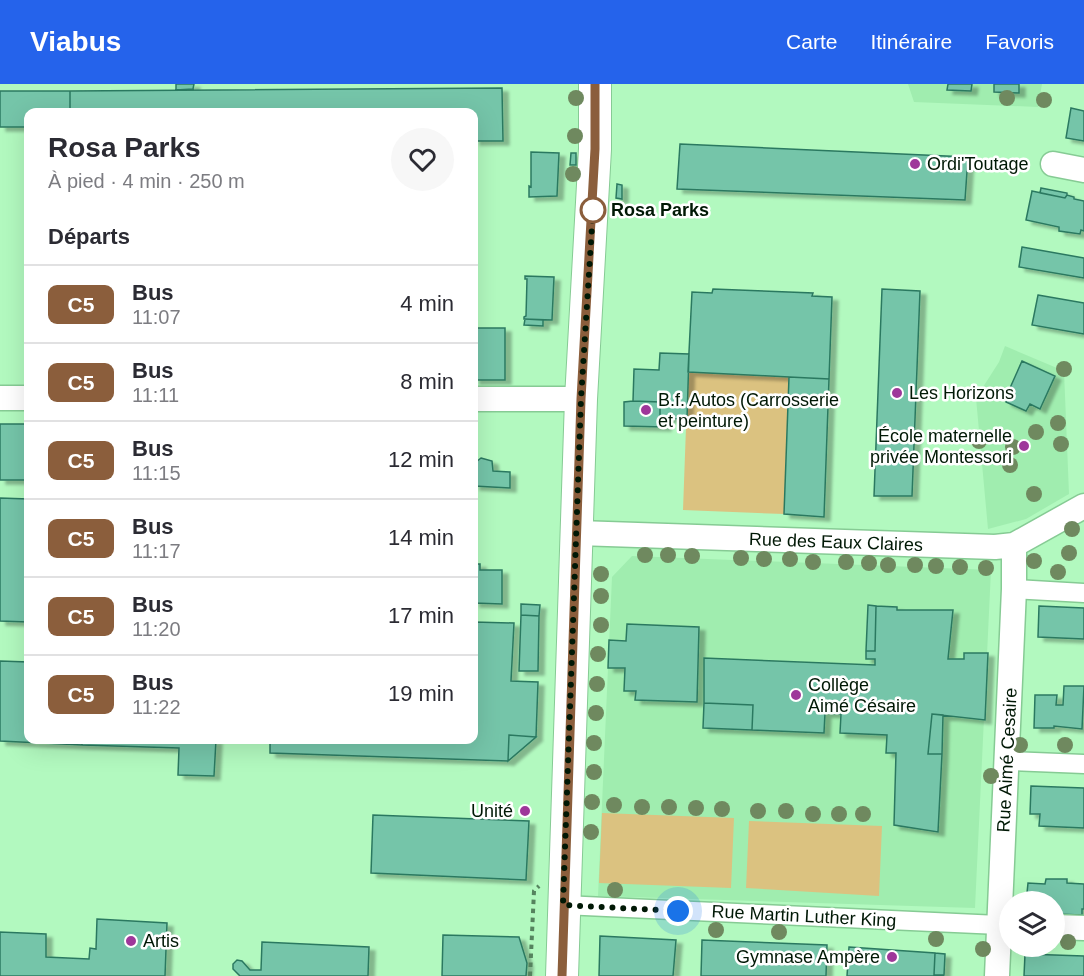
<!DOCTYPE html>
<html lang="fr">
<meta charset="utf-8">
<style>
body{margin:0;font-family:Helvetica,sans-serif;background:#f7f7f7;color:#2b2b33;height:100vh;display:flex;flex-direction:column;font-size:22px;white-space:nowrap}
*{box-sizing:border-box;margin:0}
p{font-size:20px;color:#7c7c81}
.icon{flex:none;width:33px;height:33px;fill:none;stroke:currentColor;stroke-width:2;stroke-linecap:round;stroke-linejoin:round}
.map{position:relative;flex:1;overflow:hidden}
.drawer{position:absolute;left:24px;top:24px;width:454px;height:636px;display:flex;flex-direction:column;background:#fff;border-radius:12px;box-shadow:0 6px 24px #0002}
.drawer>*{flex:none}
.badge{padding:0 12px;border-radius:9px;font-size:21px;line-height:39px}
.fabs{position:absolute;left:999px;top:807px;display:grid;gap:12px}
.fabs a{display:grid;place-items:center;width:66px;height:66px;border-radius:50%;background:#fff;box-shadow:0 6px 24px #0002;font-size:30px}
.you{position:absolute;width:30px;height:30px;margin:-15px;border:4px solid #fff;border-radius:50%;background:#1a73e8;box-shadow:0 0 0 9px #1a73e833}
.map>.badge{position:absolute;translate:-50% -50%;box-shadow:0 0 0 3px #fff}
h2{padding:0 24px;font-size:22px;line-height:54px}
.round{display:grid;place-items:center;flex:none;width:63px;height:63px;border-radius:32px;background:#f7f7f7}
.summary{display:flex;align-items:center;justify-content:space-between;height:102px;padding:0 24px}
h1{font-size:28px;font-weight:700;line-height:45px}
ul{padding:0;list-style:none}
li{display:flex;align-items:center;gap:18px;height:78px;padding:0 24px;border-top:2px solid #e1e1e2}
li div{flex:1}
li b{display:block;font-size:22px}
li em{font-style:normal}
li .badge{min-width:66px;font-weight:700;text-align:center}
header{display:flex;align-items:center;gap:36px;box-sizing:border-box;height:84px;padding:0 30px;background:#2563eb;color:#fff}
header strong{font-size:28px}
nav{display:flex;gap:33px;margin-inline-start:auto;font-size:21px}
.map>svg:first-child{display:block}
.built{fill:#a0edaf}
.green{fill:#dbc280}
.building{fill:#75c5a9;stroke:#2c7961;stroke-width:1.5;filter:url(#shadow)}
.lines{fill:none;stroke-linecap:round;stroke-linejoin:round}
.pedestrian-casing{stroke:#86cb94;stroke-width:21}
.minor-casing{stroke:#86cb94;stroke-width:27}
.tertiary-casing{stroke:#86cb94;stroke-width:34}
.path{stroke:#55835e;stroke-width:4;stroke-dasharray:4.5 4.5;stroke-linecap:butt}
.pedestrian{stroke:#fff;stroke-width:18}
.minor{stroke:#fff;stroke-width:24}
.tertiary{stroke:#fff;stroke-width:32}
.tree{fill:#6f895f}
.line-casing{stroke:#fff;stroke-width:14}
.line{stroke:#8b5e3c;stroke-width:9}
.walk{stroke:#001805;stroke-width:6;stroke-dasharray:0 10.8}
.poi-dot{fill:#9e379a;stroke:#fff;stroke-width:2}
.stop-dot{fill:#fff;stroke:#8b5e3c;stroke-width:3}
.labels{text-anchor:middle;stroke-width:5;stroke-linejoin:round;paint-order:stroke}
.poi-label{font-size:18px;fill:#001805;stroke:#fff;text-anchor:start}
.stop-label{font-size:18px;font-weight:bold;fill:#001805;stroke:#fff;text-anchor:start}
.street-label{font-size:18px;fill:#001805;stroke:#fff}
</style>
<header>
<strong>Viabus</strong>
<nav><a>Carte</a><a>Itinéraire</a><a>Favoris</a></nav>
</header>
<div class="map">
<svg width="1084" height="892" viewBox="0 0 1084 892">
<defs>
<filter id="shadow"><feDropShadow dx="6" dy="4" stdDeviation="1.5" flood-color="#0004"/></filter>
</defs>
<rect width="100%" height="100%" fill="#b2f9bf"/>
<path class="built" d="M908,0H1042L1038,23L914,18Z
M1005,262L1064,287L1069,410L1026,435L988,445L976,314L999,278Z
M632,472L991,486L975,824L598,812L612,493Z"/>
<path class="green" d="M688,288L789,293L784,430L683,426Z
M602,729L734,734L731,804L599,799Z
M749,737L882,742L879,812L746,804Z"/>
<path class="building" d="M176,0H194L193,5L176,6Z
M948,0H972L971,7L947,6Z
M994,0H1019V9L994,8Z
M502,4L503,57H474V28H70V7Z
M0,7H70V28H28V43H0Z
M1071,24L1084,27V57L1066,54Z
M680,60L968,73L965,116L677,105Z
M531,68L559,69L557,112L529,113V102L531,103Z
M571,69H576V81H570Z
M617,100L622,101V115L616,114Z
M1041,104L1067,109V111L1065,114L1040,109Z
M1032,107L1065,114L1067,111L1074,113V115L1084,117V147L1081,146L1080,150L1059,147V143L1026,136Z
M1022,163L1084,174V194L1019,183Z
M525,192L554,193L552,236L524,235V233L526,232L527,195H525Z
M713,205L813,209L812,212L832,213L829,295L688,288L692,208L712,209Z
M882,205L920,207L912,412H874Z
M1038,211L1084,219V250L1032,241Z
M525,235L543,236V242L524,241Z
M474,244H505V296H474Z
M660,269L689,270L687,335L660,334V318L633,317L634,285L659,286Z
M1022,277L1055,292L1040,325L1030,320L1026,327L1006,318V313Z
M789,293L829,295L824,433L784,430Z
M633,317L660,318V334H666L665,343L624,342V318Z
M0,340H28V396H0Z
M481,374L492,377L493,387L510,388V404L474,402V384H476V378Z
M0,414L28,415V538L0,537Z
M474,480H480V486H502V520L474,519Z
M521,520L540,521L539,532L521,531Z
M868,521L876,522L875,567H866Z
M876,522L897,523V526H953L948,575H964V569H988L985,636L932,630L928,670H942L938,748L894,741L896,669H886L887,651L840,649L841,630L825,629L824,649L752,646L753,621L704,619V574L875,581V575H866V567H875Z
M1039,522L1084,524V555L1038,553Z
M521,531L539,532L538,587H519Z
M474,538L514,539L511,597L538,598L536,653L509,651L508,677L270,669V656H474Z
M627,540L699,543L697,618L635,616L636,607H624L625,584H608L609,556L626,557Z
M0,577L28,578V656H82V661L0,657Z
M1064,602H1084L1082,645L1054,642V644H1034L1035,611H1057L1056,621H1063Z
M704,619L753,621L752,646L703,644Z
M932,630L943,631L942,670H928Z
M509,651L536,653L508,677Z
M82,656H216L214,692L178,691L179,664L82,661Z
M1031,702L1084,704V744L1039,742L1040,730H1030Z
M373,731L529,737L526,796L371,789Z
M1046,795H1067V799L1084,800V825H1082V831L1054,830V818H1033V811L1027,809L1028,799L1045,800Z
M97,835L167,839L165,892H0V848L46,850V873L89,875L90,864L96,865Z
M443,851L519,853L527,879L526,892H442Z
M600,852L676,856L673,892H599Z
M702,856L827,861L826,892H701Z
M262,858L369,863L368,892H240L233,885V880L237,876L242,877L250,886H261Z
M849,863L935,869L934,891L944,892H847Z
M935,869L945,870L944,891H934Z
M1025,870L1084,872V892H1024Z"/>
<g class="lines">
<g class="pedestrian-casing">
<path id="pedestrian" d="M1014,505L1084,509
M1007,677L1084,680
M563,821L999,841"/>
</g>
<g class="minor-casing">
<path id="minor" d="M1053,80L1084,86
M0,314H28
M474,315H581
M578,449L995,463L1014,461L1084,422
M1054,843L1084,844
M997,892L1014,505V461"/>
</g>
<g class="tertiary-casing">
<path id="tertiary" d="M562,892L581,315L595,65V0"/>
</g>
<path class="path" d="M530,892L534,807L539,802"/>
<use href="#pedestrian" class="pedestrian"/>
<use href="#minor" class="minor"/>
<use href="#tertiary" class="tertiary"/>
</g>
<g class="tree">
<circle cx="576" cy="14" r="8"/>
<circle cx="1007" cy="14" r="8"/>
<circle cx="1044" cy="16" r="8"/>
<circle cx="575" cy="52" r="8"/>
<circle cx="573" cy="90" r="8"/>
<circle cx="1064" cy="285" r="8"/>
<circle cx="1058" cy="339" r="8"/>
<circle cx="1036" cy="348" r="8"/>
<circle cx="979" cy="357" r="8"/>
<circle cx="1061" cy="360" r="8"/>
<circle cx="1013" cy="363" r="8"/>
<circle cx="1010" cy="381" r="8"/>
<circle cx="1034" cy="410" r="8"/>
<circle cx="1072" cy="445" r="8"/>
<circle cx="1069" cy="469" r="8"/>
<circle cx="645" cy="471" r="8"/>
<circle cx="668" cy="471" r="8"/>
<circle cx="692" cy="472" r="8"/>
<circle cx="741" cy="474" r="8"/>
<circle cx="764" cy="475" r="8"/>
<circle cx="790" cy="475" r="8"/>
<circle cx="1034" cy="477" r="8"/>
<circle cx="813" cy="478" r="8"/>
<circle cx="846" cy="478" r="8"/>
<circle cx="869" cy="479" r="8"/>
<circle cx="888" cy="481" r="8"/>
<circle cx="915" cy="481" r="8"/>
<circle cx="936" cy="482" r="8"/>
<circle cx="960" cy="483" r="8"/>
<circle cx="986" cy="484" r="8"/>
<circle cx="1058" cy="488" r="8"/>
<circle cx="601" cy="490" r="8"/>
<circle cx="601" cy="512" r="8"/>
<circle cx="601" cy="541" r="8"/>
<circle cx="598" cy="570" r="8"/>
<circle cx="597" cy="600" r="8"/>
<circle cx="596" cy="629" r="8"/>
<circle cx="594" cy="659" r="8"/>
<circle cx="1020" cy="661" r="8"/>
<circle cx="1065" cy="661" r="8"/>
<circle cx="594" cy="688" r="8"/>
<circle cx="991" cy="692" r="8"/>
<circle cx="592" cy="718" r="8"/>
<circle cx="614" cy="721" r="8"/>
<circle cx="642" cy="723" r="8"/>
<circle cx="669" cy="723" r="8"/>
<circle cx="696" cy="724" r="8"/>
<circle cx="722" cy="725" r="8"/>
<circle cx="758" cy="727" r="8"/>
<circle cx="786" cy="727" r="8"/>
<circle cx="813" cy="730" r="8"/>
<circle cx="839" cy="730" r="8"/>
<circle cx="863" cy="730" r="8"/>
<circle cx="591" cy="748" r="8"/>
<circle cx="615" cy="806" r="8"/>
<circle cx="716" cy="846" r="8"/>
<circle cx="779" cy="848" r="8"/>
<circle cx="936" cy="855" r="8"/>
<circle cx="1068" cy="858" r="8"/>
<circle cx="983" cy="865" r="8"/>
</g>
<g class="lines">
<g class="line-casing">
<path id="line" d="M562,892L581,315L595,65V0"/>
</g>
<use href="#line" class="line"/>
<path class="walk" d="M593,126L581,315L563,821L678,827"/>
</g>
<g class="poi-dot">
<circle cx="915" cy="80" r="6"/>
<circle cx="897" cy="309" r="6"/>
<circle cx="646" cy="326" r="6"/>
<circle cx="1024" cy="362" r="6"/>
<circle cx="796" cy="611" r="6"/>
<circle cx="525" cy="727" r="6"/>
<circle cx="131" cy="857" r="6"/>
<circle cx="892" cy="873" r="6"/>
</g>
<circle class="stop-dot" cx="593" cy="126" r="12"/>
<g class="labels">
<g class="poi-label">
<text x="927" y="86">Ordi'Toutage</text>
<text x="909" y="315">Les Horizons</text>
<text x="658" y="322">B.f. Autos (Carrosserie<tspan x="658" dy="21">et peinture)</tspan></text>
<text x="1012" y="358" text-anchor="end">École maternelle<tspan x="1012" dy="21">privée Montessori</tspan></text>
<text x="808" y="607">Collège<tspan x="808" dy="21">Aimé Césaire</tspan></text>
<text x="513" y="733" text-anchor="end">Unité</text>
<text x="143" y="863">Artis</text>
<text x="880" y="879" text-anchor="end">Gymnase Ampère</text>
</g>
<g class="stop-label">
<text x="611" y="132">Rosa Parks</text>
</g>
<g class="street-label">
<text transform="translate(836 458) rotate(2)" y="6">Rue des Eaux Claires</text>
<text transform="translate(1007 676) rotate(-87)" y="6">Rue Aimé Cesaire</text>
<text transform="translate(804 832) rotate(3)" y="6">Rue Martin Luther King</text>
</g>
</g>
</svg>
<div class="fabs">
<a><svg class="icon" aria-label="layers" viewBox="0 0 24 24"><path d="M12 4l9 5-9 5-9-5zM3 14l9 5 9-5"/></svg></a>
</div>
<div class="you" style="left:678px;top:827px"></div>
<section class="drawer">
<div class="summary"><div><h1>Rosa Parks</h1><p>À pied · 4 min · 250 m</p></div><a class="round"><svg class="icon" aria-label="heart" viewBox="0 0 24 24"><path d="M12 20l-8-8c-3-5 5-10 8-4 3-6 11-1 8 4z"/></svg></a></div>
<h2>Départs</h2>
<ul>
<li><span class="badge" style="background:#8b5e3c;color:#fff">C5</span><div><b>Bus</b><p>11:07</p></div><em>4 min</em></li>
<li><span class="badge" style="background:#8b5e3c;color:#fff">C5</span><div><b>Bus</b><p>11:11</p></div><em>8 min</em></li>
<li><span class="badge" style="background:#8b5e3c;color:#fff">C5</span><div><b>Bus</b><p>11:15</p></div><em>12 min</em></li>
<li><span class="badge" style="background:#8b5e3c;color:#fff">C5</span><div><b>Bus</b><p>11:17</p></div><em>14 min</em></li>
<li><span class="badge" style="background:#8b5e3c;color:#fff">C5</span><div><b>Bus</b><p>11:20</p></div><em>17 min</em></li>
<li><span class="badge" style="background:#8b5e3c;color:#fff">C5</span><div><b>Bus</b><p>11:22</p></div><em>19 min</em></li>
</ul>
</section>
</div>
